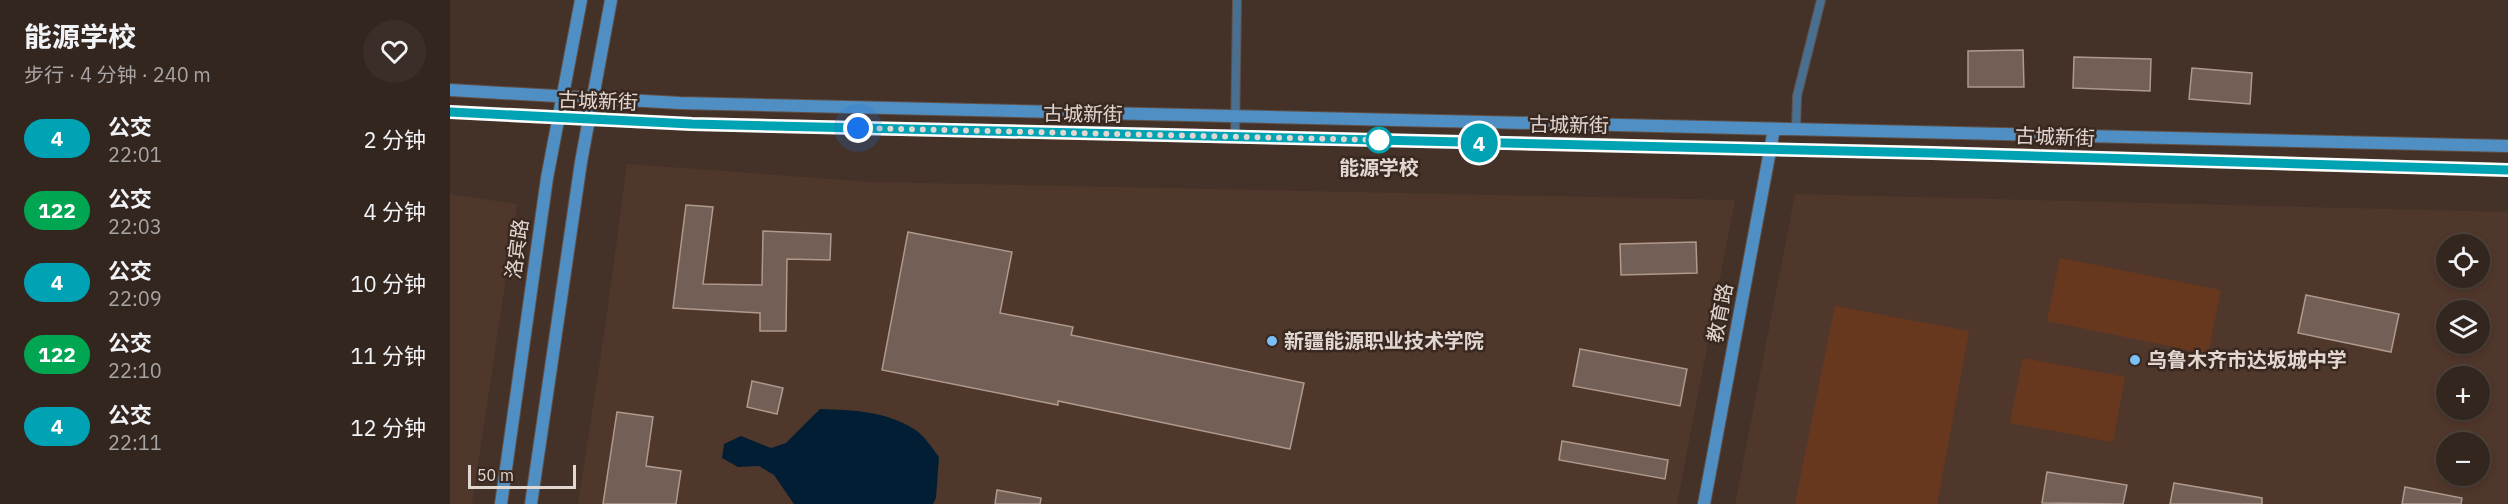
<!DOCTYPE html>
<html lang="zh">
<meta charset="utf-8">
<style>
body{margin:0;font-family:"IBM Plex Sans","Noto Sans SC",sans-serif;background:#3b2e28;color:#f1f3f6;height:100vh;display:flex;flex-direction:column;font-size:22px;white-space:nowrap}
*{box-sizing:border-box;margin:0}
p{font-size:20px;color:#a9a5a4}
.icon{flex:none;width:33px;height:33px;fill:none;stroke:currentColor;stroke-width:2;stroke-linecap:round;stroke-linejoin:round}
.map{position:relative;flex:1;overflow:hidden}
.drawer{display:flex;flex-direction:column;background:#33261f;width:450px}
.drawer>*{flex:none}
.badge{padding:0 12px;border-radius:20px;font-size:21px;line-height:39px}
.tools{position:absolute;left:1986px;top:234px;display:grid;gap:12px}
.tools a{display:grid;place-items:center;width:54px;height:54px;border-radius:50%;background:#33261f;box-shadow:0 3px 9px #0003,0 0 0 2px #4e433d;font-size:30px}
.scale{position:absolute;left:18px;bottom:15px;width:108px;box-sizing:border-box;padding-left:6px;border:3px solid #e2d6d1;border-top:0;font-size:16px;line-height:21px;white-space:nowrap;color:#e2d6d1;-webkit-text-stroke:4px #39281f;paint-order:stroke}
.you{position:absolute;width:30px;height:30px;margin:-15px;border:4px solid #fff;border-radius:50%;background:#1a73e8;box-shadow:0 0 0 9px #1a73e833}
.map>.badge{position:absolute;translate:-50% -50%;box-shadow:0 0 0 3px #fff}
.round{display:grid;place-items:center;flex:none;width:63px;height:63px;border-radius:32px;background:#3b2e28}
.head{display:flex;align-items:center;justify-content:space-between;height:102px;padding:0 24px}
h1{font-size:28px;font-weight:700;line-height:45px}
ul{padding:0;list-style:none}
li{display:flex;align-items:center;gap:18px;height:72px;padding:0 24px}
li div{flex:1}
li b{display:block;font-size:22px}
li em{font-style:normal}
li .badge{min-width:66px;font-weight:700;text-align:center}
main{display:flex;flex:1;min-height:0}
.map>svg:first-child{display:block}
.built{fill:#50372b;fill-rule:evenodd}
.green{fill:#68381e}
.water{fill:#021e34}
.building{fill:#735f55;stroke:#af998e;stroke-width:1.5}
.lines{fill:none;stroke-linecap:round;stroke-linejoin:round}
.lane-casing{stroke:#605047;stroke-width:10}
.secondary-casing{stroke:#605047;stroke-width:14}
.lane{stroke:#497090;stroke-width:8}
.secondary{stroke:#4f8fc3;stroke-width:12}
.line-casing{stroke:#fff;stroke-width:14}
.line{stroke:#00a3b4;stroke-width:9}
.walk{stroke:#e2d6d1;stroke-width:6;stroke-dasharray:0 10.8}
.stop-dot{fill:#fff;stroke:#00a3b4;stroke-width:3}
.poi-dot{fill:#7abff8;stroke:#39281f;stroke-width:2}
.labels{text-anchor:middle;stroke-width:5;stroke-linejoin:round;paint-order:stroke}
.street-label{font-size:20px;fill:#e2d6d1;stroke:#39281f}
.stop-label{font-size:20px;font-weight:bold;fill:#e2d6d1;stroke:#39281f}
.poi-label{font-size:20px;font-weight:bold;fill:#e2d6d1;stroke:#39281f;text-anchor:start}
</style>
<main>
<section class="drawer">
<div class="head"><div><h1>能源学校</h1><p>步行 · 4 分钟 · 240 m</p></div><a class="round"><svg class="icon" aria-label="heart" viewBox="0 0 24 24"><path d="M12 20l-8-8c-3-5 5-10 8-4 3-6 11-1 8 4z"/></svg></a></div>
<ul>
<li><span class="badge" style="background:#00a3b4;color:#fff">4</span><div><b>公交</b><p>22:01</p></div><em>2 分钟</em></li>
<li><span class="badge" style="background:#00a651;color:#fff">122</span><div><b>公交</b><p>22:03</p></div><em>4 分钟</em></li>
<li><span class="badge" style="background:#00a3b4;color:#fff">4</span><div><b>公交</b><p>22:09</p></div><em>10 分钟</em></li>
<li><span class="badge" style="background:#00a651;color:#fff">122</span><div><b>公交</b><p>22:10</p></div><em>11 分钟</em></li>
<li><span class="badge" style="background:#00a3b4;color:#fff">4</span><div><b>公交</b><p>22:11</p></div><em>12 分钟</em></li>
</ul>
</section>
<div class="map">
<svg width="2058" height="504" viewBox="0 0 2058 504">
<rect width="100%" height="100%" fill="#443229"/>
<path class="built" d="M177,164L421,182L1285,200L1227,504H128L156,321Z
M0,194L67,204L22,504H0Z
M1345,194L2058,212V504H1285ZM1996,244H2030V278H1996ZM1996,310H2030V344H1996ZM1996,376H2030V410H1996ZM1996,442H2030V476H1996Z"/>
<path class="green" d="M1610,258L1771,290L1758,354L1597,321Z
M1385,306L1519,331L1487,504H1345Z
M1573,358L1675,377L1663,442L1560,423Z"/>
<path class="water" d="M370,409C403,410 435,411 464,429C474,435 482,448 489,457L486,498L483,504H344L324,475L309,466L288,467L272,458L274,444L291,436L321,448L336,443Z"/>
<path class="building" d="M1573,50L1574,87H1518V51Z
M1624,57L1701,59L1700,91L1623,88Z
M1742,68L1802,73L1800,104L1739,99Z
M236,205L263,207L253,284L312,285L313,231L381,234L380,260L337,259L336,331H310V313L223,308Z
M458,232L562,252L550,313L623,327L621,335L854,383L840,449L608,401V405L432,370Z
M1246,242L1247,273L1171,275L1170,244Z
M1856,295L1949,314L1941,352L1848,333Z
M1130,349L1237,369L1230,406L1123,386Z
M302,381L333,388L327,414L297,407Z
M167,412L203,417L196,466L231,471L226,504H153Z
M1112,441L1218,460L1215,479L1109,460Z
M1597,472L1677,485L1673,504L1592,503Z
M1724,483L1812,498V504H1720Z
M1955,487L2012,498L2011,504H1952Z
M547,490L591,498L590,504H545Z"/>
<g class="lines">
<g class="lane-casing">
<path id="lane" d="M1346,129L1347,96L1371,0
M785,137L787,0"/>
</g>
<g class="secondary-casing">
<path id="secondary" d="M0,90L230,103L2058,146
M0,112L242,124L1482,153L2058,170
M51,504L97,178L131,0
M81,504L131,162L161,0
M1254,504L1324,129"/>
</g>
<use href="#lane" class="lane"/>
<use href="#secondary" class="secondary"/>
</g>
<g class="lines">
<g class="line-casing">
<path id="line" d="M0,112L242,124L1482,153L2058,170"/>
</g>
<use href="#line" class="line"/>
<path class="walk" d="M408,128L929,140"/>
</g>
<circle class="stop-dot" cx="929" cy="140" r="12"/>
<g class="poi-dot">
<circle cx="822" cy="341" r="6"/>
<circle cx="1685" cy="360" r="6"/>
</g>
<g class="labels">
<g class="street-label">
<text transform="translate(148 101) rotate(2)" y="7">古城新街</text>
<text transform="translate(633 114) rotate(1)" y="7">古城新街</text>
<text transform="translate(1119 125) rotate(1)" y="7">古城新街</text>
<text transform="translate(1605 137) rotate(2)" y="7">古城新街</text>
<text transform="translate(67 249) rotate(-82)" y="7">洛宾路</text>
<text transform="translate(1270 313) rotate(-79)" y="7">教育路</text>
</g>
<g class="stop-label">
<text x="929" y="175">能源学校</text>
</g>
<g class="poi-label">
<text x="834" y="348">新疆能源职业技术学院</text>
<text x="1697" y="367">乌鲁木齐市达坂城中学</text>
</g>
</g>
</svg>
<div class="tools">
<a><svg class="icon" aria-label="locate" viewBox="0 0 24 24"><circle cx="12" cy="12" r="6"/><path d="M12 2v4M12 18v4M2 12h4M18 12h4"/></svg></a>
<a><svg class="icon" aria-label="layers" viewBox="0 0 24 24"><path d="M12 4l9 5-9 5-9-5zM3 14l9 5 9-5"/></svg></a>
<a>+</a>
<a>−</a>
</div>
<div class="scale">50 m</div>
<div class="you" style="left:408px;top:128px"></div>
<b class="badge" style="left:1029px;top:143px;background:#00a3b4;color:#fff">4</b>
</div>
</main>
